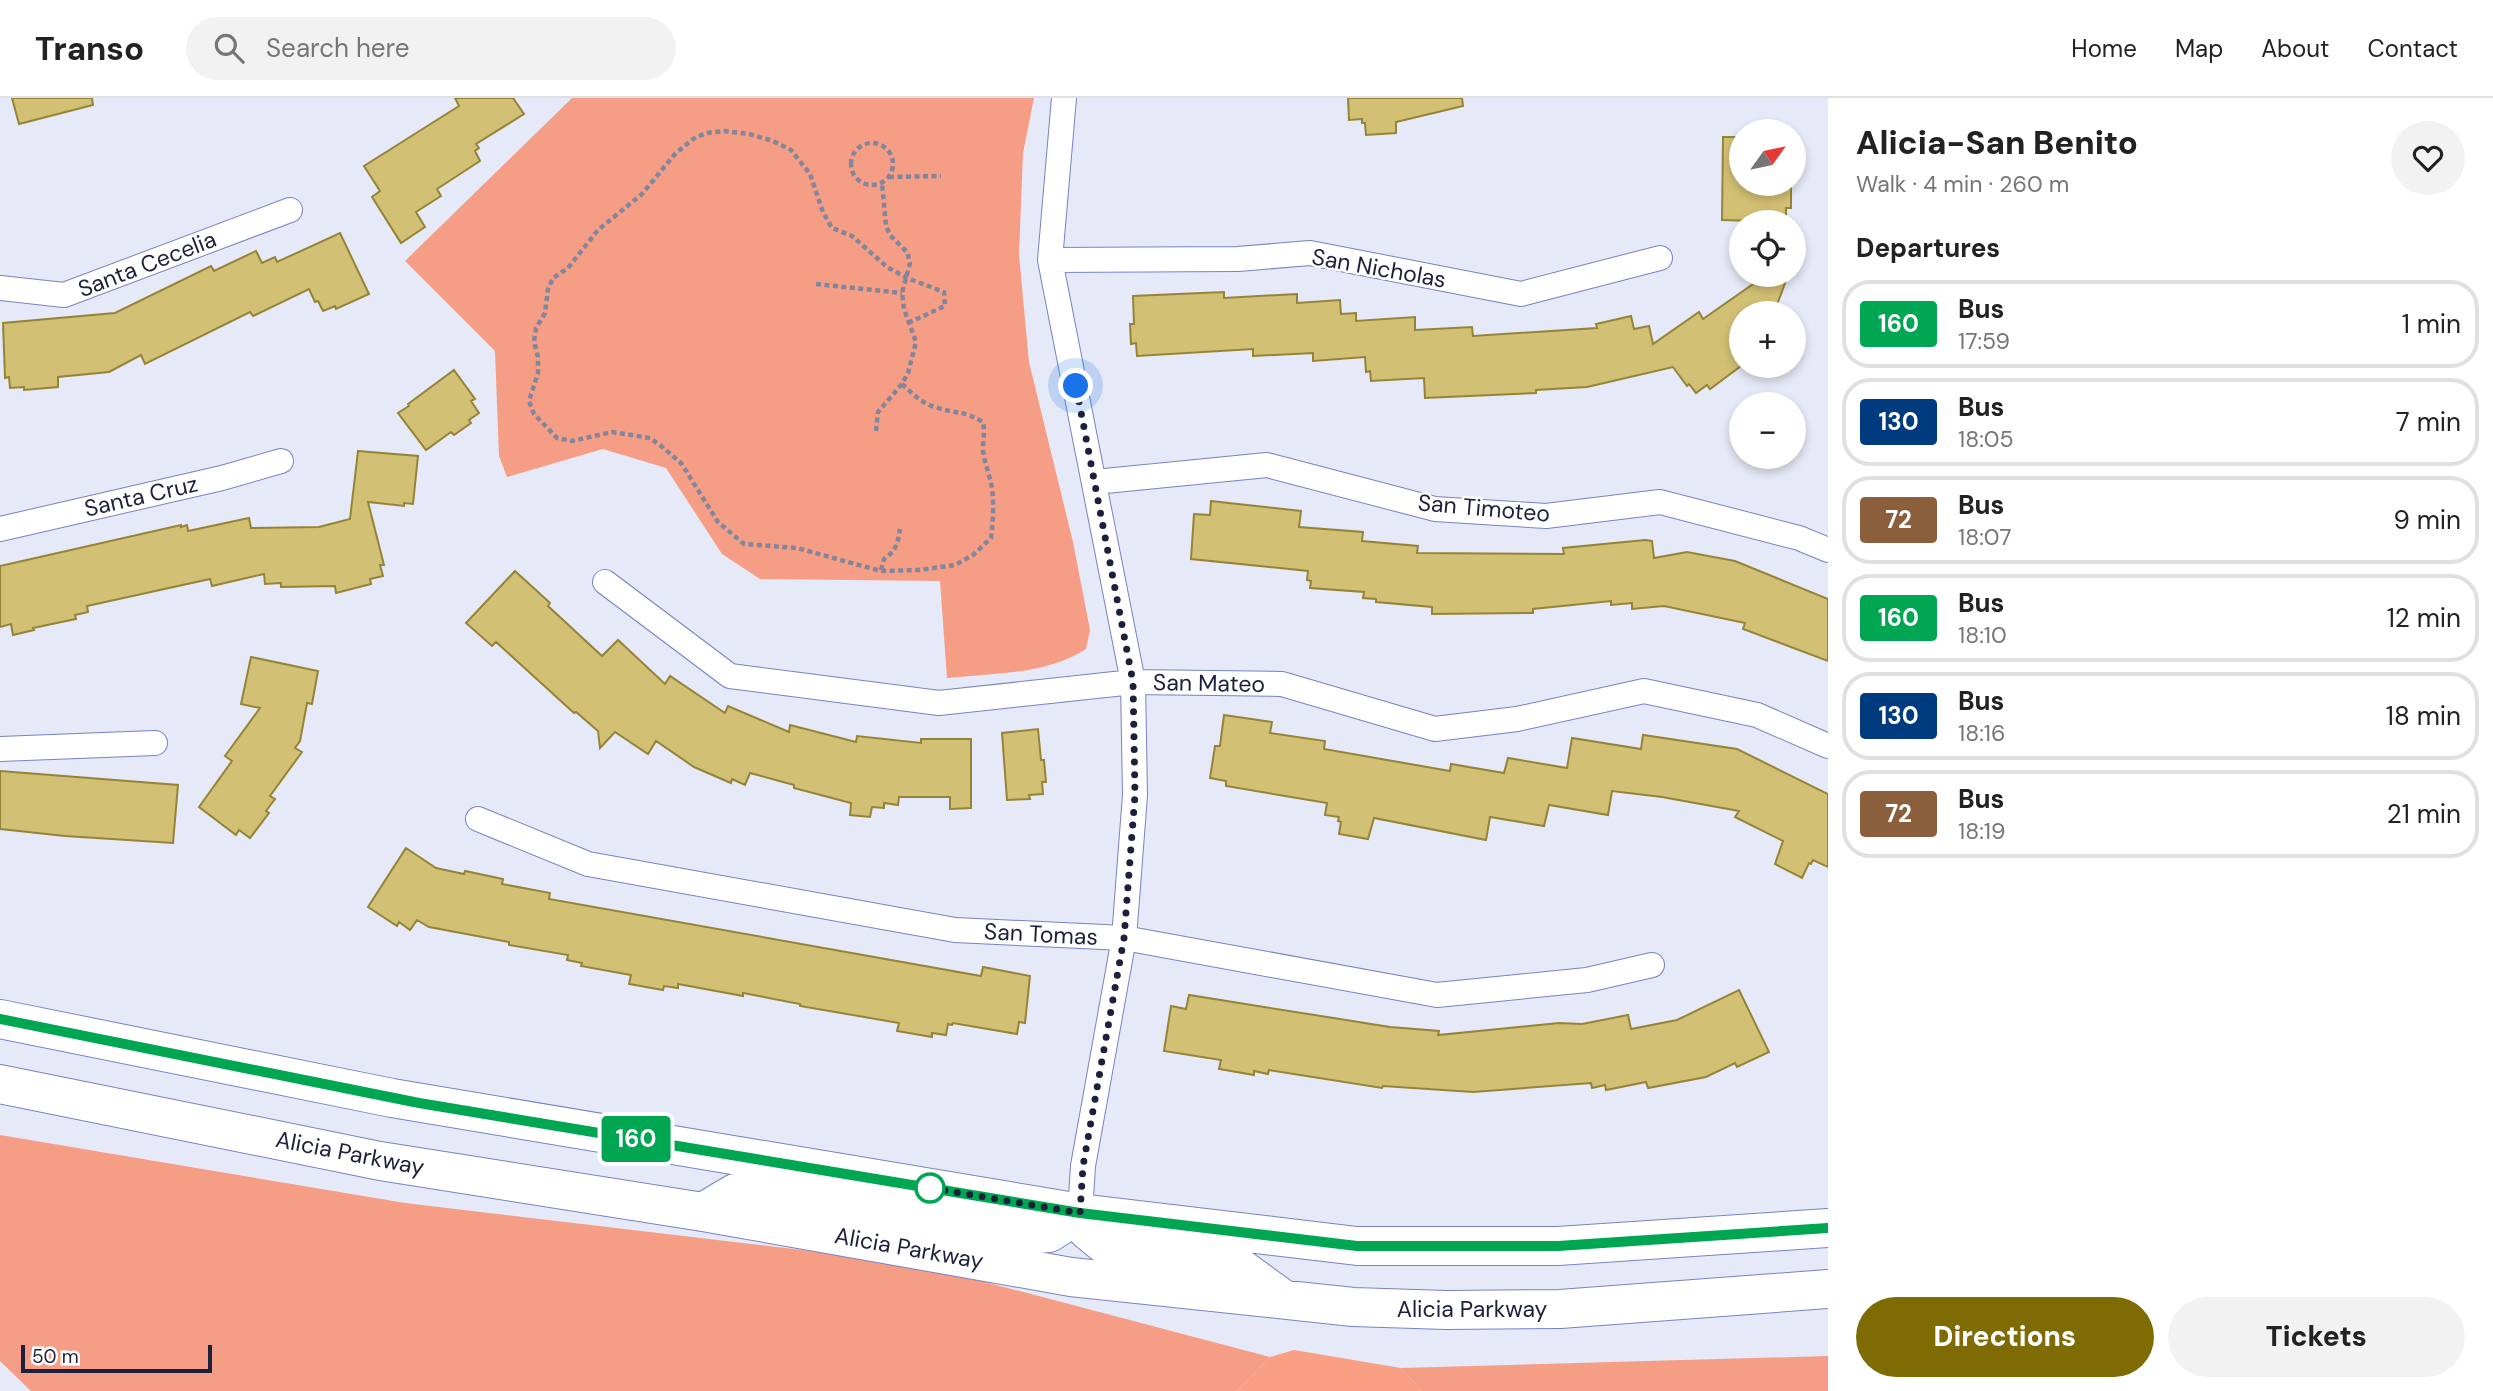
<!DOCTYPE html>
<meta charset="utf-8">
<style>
body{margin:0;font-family:"DM Sans",sans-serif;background:#f2f2f2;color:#222;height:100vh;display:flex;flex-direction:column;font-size:26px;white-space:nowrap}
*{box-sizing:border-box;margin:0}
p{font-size:23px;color:#767676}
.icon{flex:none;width:38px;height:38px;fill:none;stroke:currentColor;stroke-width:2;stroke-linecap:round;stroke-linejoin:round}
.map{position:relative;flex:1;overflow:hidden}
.panel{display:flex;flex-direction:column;background:#fff;width:665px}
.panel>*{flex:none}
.badge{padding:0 14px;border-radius:5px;font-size:24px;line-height:46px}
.needle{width:46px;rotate:57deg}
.buttons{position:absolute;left:1729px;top:21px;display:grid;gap:14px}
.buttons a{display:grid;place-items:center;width:77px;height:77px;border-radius:50%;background:#fff;box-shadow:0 4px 10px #0003;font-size:35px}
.scale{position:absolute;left:21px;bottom:18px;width:191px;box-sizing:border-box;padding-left:7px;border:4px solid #1c203a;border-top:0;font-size:19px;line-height:24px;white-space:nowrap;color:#1c203a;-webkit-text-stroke:5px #fff;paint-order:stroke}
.you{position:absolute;width:35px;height:35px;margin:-18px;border:5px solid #fff;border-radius:50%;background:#1a73e8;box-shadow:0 0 0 10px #1a73e833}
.map>.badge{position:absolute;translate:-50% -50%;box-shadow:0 0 0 4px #fff}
h2{padding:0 28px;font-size:26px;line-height:63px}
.round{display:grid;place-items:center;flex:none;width:74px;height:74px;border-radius:37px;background:#f2f2f2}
.overview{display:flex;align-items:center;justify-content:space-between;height:119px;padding:0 28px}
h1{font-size:33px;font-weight:800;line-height:52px}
.action{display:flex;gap:14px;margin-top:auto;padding:14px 28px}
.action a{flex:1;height:80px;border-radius:42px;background:#7e6b04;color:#fff;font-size:28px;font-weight:800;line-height:80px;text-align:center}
.action a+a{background:#f2f2f2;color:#222}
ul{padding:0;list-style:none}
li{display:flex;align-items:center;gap:21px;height:88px;margin:0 14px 10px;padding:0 14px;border:4px solid #e0e0e0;border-radius:28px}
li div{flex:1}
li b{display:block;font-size:26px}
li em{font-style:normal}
li .badge{min-width:77px;font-weight:700;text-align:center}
header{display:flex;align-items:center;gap:42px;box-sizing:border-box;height:98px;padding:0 35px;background:#fff;border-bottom:2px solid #e0e0e0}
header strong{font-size:33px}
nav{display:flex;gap:38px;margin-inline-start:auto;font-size:24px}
.search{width:490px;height:63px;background:#f2f2f2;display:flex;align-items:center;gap:18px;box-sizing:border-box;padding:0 24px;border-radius:38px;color:#767676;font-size:26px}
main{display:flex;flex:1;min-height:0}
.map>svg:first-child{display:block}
.green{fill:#f59e85}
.forest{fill:#f99f84}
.building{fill:#d2c074;stroke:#958437;stroke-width:2}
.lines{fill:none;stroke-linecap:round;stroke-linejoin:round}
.minor-casing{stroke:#7882c3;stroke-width:26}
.primary-casing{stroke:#7882c3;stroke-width:40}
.path{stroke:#83869a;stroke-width:4.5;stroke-dasharray:5 3.5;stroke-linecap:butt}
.minor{stroke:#fff;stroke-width:24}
.primary{stroke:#fff;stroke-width:38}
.line-casing{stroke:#fff;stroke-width:16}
.line{stroke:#00a651;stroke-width:10}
.walk{stroke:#1c203a;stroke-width:7;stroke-dasharray:0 12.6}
.stop-dot{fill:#fff;stroke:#00a651;stroke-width:3.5}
.labels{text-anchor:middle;stroke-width:5;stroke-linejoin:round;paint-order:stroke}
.street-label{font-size:23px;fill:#1c203a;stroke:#fff}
</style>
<header>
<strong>Transo</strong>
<div class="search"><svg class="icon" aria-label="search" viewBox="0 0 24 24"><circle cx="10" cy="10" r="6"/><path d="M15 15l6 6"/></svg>Search here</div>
<nav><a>Home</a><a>Map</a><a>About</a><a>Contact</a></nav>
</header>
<main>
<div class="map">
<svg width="1828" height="1293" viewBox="0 0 1828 1293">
<rect width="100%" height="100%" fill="#e6e9f7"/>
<path class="green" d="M572,0H1034L1023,55L1019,157L1029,264L1073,444L1090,532L1086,551C1046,577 993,575 947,580L940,483L760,481L722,456L666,370L603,351L507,379L499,358L495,253L405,163Z
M0,1037L405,1105L913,1165L1270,1259L1237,1293H31L0,1263Z
M1828,1258V1293H1422L1401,1270Z"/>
<path class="forest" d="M1294,1252L1401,1270L1422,1293H1237L1270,1259Z"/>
<path class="building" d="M12,0H92L93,7L19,26Z
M455,0H513L524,16L476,46L479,50L475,53L480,63L437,91L441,98L416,114L425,129L401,145L372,99L380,93L364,68L459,8Z
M1348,0H1462L1463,8L1396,24V35L1366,37L1365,25H1362V21L1349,22Z
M1723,39H1741V86H1791V110H1786V124L1722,122Z
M340,135L369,196L336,211L335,208L323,213L318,203L315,204L309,191L253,218L250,214L145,266L141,257L109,274L58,279V289L24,292V289L10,290L9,279L5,280L3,225L115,215L211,168L214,173L256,153L262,165L275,159L277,164Z
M1766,177H1788L1774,215H1741V268L1710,291L1707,287L1696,295L1689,286L1687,288L1673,269L1587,289L1536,292V295L1425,300L1424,280L1371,283L1370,273L1366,274L1365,259L1313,263V255L1253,258V251L1137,258L1136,245L1131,246L1130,226H1134L1133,198L1224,194V200L1297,196V205L1340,202L1341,216L1356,215V223L1415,219V232L1472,229L1473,238L1597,230L1596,226L1631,218L1634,231L1649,228L1653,246L1699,214L1703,221Z
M454,272L475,301L471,303L479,315L469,322L471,325L454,337L451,334L426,352L398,315L409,308L408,306Z
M358,353L418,358L413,406L404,405V408L368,404L384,467H380L383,478L370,481L371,486L336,495L335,488L281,489V485L265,486L264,476L212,488L210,481L87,508L88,514L75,517L76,521L33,530L34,532L13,537L11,526L0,529V468L181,427V429L187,427L188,433L249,420L251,430L319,429L350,421Z
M1211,403L1301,413L1299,429L1363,434L1362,443L1418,448L1417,455L1564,456L1563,450L1645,442L1652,443L1654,460L1687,454L1735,463L1828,501V563L1743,531L1745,525L1664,508L1632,511V505L1611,507V503L1533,511V515L1432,516V509L1376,504V501L1363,500L1364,494L1310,490L1311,483L1307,482L1308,473L1191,461L1194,416L1210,417Z
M515,473L550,505L548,508L602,558L618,542L665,586L670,578L725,615L728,608L789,634L790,627L856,644L857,638L921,645V641H971V710L950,711V699H899L898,707L884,705V710L872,709L870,719L850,717L851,705L794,690V687L750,675L745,687L732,681L731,685L694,669L656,643L648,656L615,634L600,650L598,633L576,614L574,615L496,544L492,548L466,525Z
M251,559L318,573L312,606L307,605L300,643L295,650L302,654L270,698L275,701L266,713L269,715L250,740L239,732L236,737L199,709L232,663L225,658L260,610L241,606Z
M1224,617L1272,624L1270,635L1325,643L1324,651L1450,673L1451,666L1504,675L1508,660L1567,670L1572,640L1641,651L1643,637L1737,651L1828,696V769L1813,762L1811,766L1809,765L1802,780L1775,766L1783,743L1735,719L1739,713L1662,699L1612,693L1608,717L1549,707L1544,728L1490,719L1486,742L1374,720L1368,741L1339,736L1341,724L1338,723L1339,719L1325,717L1327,705L1226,688V683L1210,680L1215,648H1220Z
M1038,631L1041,662H1044L1046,684H1042L1043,696L1029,697L1030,701L1007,702L1002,635Z
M0,673L178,687L173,745L65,738L0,731Z
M406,750L436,770L464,776L465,773L503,781L502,786L550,795L549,801L981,878L983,869L1030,878L1025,925L1019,924L1017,936L953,925L952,927L948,926L946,937L932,935V939L897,933L899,925L800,908V906L743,895V898L678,886V890L664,888L663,892L629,886L631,877L581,868L582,865L567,862L568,857L509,847V844L429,829L417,822L410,832L399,824L397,828L368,809Z
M1739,892L1769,954L1737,969L1735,965L1706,979L1648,990L1646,984L1606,992L1605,987L1592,990L1591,985L1473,994L1383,988L1382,990L1269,972L1268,976L1254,973V977L1219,971L1221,962L1164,953L1171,908L1186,911L1189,897L1390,929L1439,933L1438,937L1559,925L1582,926L1628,917L1631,931L1677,922Z"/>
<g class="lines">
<g class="minor-casing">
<path id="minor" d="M1064,0L1050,162L1133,584L1135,697L1124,840L1083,1068L1080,1115
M1050,162L1238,161L1310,155L1521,196L1660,160
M0,190L64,197L290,112
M1095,384L1267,367L1435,411L1546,418L1660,404L1799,440L1828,452
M0,431L222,380L281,363
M605,484L730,578L939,605L1133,584L1282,586L1435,631L1517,621L1644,593L1757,617L1828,648
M0,651L155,645
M478,721L588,766L955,832L1124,840L1437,897L1587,882L1652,867"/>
</g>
<g class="primary-casing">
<path id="primary" d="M0,921L392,1000L1080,1115L1357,1148H1558L1828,1130
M0,986L380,1063L703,1114L1071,1179L1353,1209L1446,1212L1560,1211L1828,1191
M703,1114L735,1095L774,1094L1022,1137L1049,1135L1080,1115L1087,1132L1109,1150L1232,1164L1283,1201"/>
</g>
<path class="path" d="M851 66a21 21 0 1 1 42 0a21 21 0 1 1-42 0Z
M889,79L941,78
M816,186L902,195
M902,286C912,295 921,305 935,309C955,316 963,312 983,324C985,334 983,342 983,352C984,365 990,377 992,390C994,407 993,423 991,440L973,457L955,467L919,472L881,473L797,450L744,446L718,424L681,365L660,347L650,340L612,334L572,343L557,340L534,316L529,303L538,275V259L534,243L536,230L545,215L548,191L553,180L568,170L598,132L642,96L675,56L693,41L706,35L724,33L749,36L773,43L791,52L810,76L823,114L832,130L852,138L887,169L907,180L944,194L945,208L908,225
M876,333L878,314L902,286L908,275L916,244L904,211L902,195L910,165L907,154L890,137L886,128L882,85
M881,472L884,461C896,453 898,445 900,431"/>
<use href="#minor" class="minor"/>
<use href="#primary" class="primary"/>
</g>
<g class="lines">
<g class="line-casing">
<path id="line" d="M0,921L419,1005L1080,1115L1357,1148H1558L1828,1130"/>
</g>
<use href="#line" class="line"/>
<path class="walk" d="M930,1090L925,1089L1080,1115L1083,1068L1124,840L1135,697L1133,584L1076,288"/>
</g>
<circle class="stop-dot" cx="930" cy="1090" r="14"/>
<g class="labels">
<g class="street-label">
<text transform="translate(147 166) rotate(-21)" y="8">Santa Cecelia</text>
<text transform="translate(1379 170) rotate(10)" y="8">San Nicholas</text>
<text transform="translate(141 398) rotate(-13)" y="8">Santa Cruz</text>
<text transform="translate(1484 410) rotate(5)" y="8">San Timoteo</text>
<text transform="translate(1209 585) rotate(1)" y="8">San Mateo</text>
<text transform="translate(1041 836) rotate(3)" y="8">San Tomas</text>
<text transform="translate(350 1055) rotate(11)" y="8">Alicia Parkway</text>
<text transform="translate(909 1150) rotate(10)" y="8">Alicia Parkway</text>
<text x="1472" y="1219">Alicia Parkway</text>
</g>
</g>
</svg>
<div class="buttons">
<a><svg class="needle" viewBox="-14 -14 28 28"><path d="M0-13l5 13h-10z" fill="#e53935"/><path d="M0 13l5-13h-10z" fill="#767676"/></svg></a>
<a><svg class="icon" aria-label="locate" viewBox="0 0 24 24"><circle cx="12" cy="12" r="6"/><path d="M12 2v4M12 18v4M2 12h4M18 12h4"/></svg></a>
<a>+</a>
<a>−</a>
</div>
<div class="scale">50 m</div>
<div class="you" style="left:1076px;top:288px"></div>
<b class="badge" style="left:636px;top:1041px;background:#00a651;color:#fff">160</b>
</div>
<section class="panel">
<div class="overview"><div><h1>Alicia-San Benito</h1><p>Walk · 4 min · 260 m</p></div><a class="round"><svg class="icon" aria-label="heart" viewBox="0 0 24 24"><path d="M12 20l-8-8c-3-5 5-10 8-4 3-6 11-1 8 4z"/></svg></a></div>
<h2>Departures</h2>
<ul>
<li><span class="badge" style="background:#00a651;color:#fff">160</span><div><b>Bus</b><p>17:59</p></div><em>1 min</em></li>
<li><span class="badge" style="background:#003b80;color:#fff">130</span><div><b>Bus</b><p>18:05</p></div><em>7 min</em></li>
<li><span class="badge" style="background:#8b5e3c;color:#fff">72</span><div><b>Bus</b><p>18:07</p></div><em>9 min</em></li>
<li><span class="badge" style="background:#00a651;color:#fff">160</span><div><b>Bus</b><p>18:10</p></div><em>12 min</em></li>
<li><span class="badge" style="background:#003b80;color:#fff">130</span><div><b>Bus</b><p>18:16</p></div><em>18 min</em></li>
<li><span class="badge" style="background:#8b5e3c;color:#fff">72</span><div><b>Bus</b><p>18:19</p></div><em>21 min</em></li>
</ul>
<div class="action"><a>Directions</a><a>Tickets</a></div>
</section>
</main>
